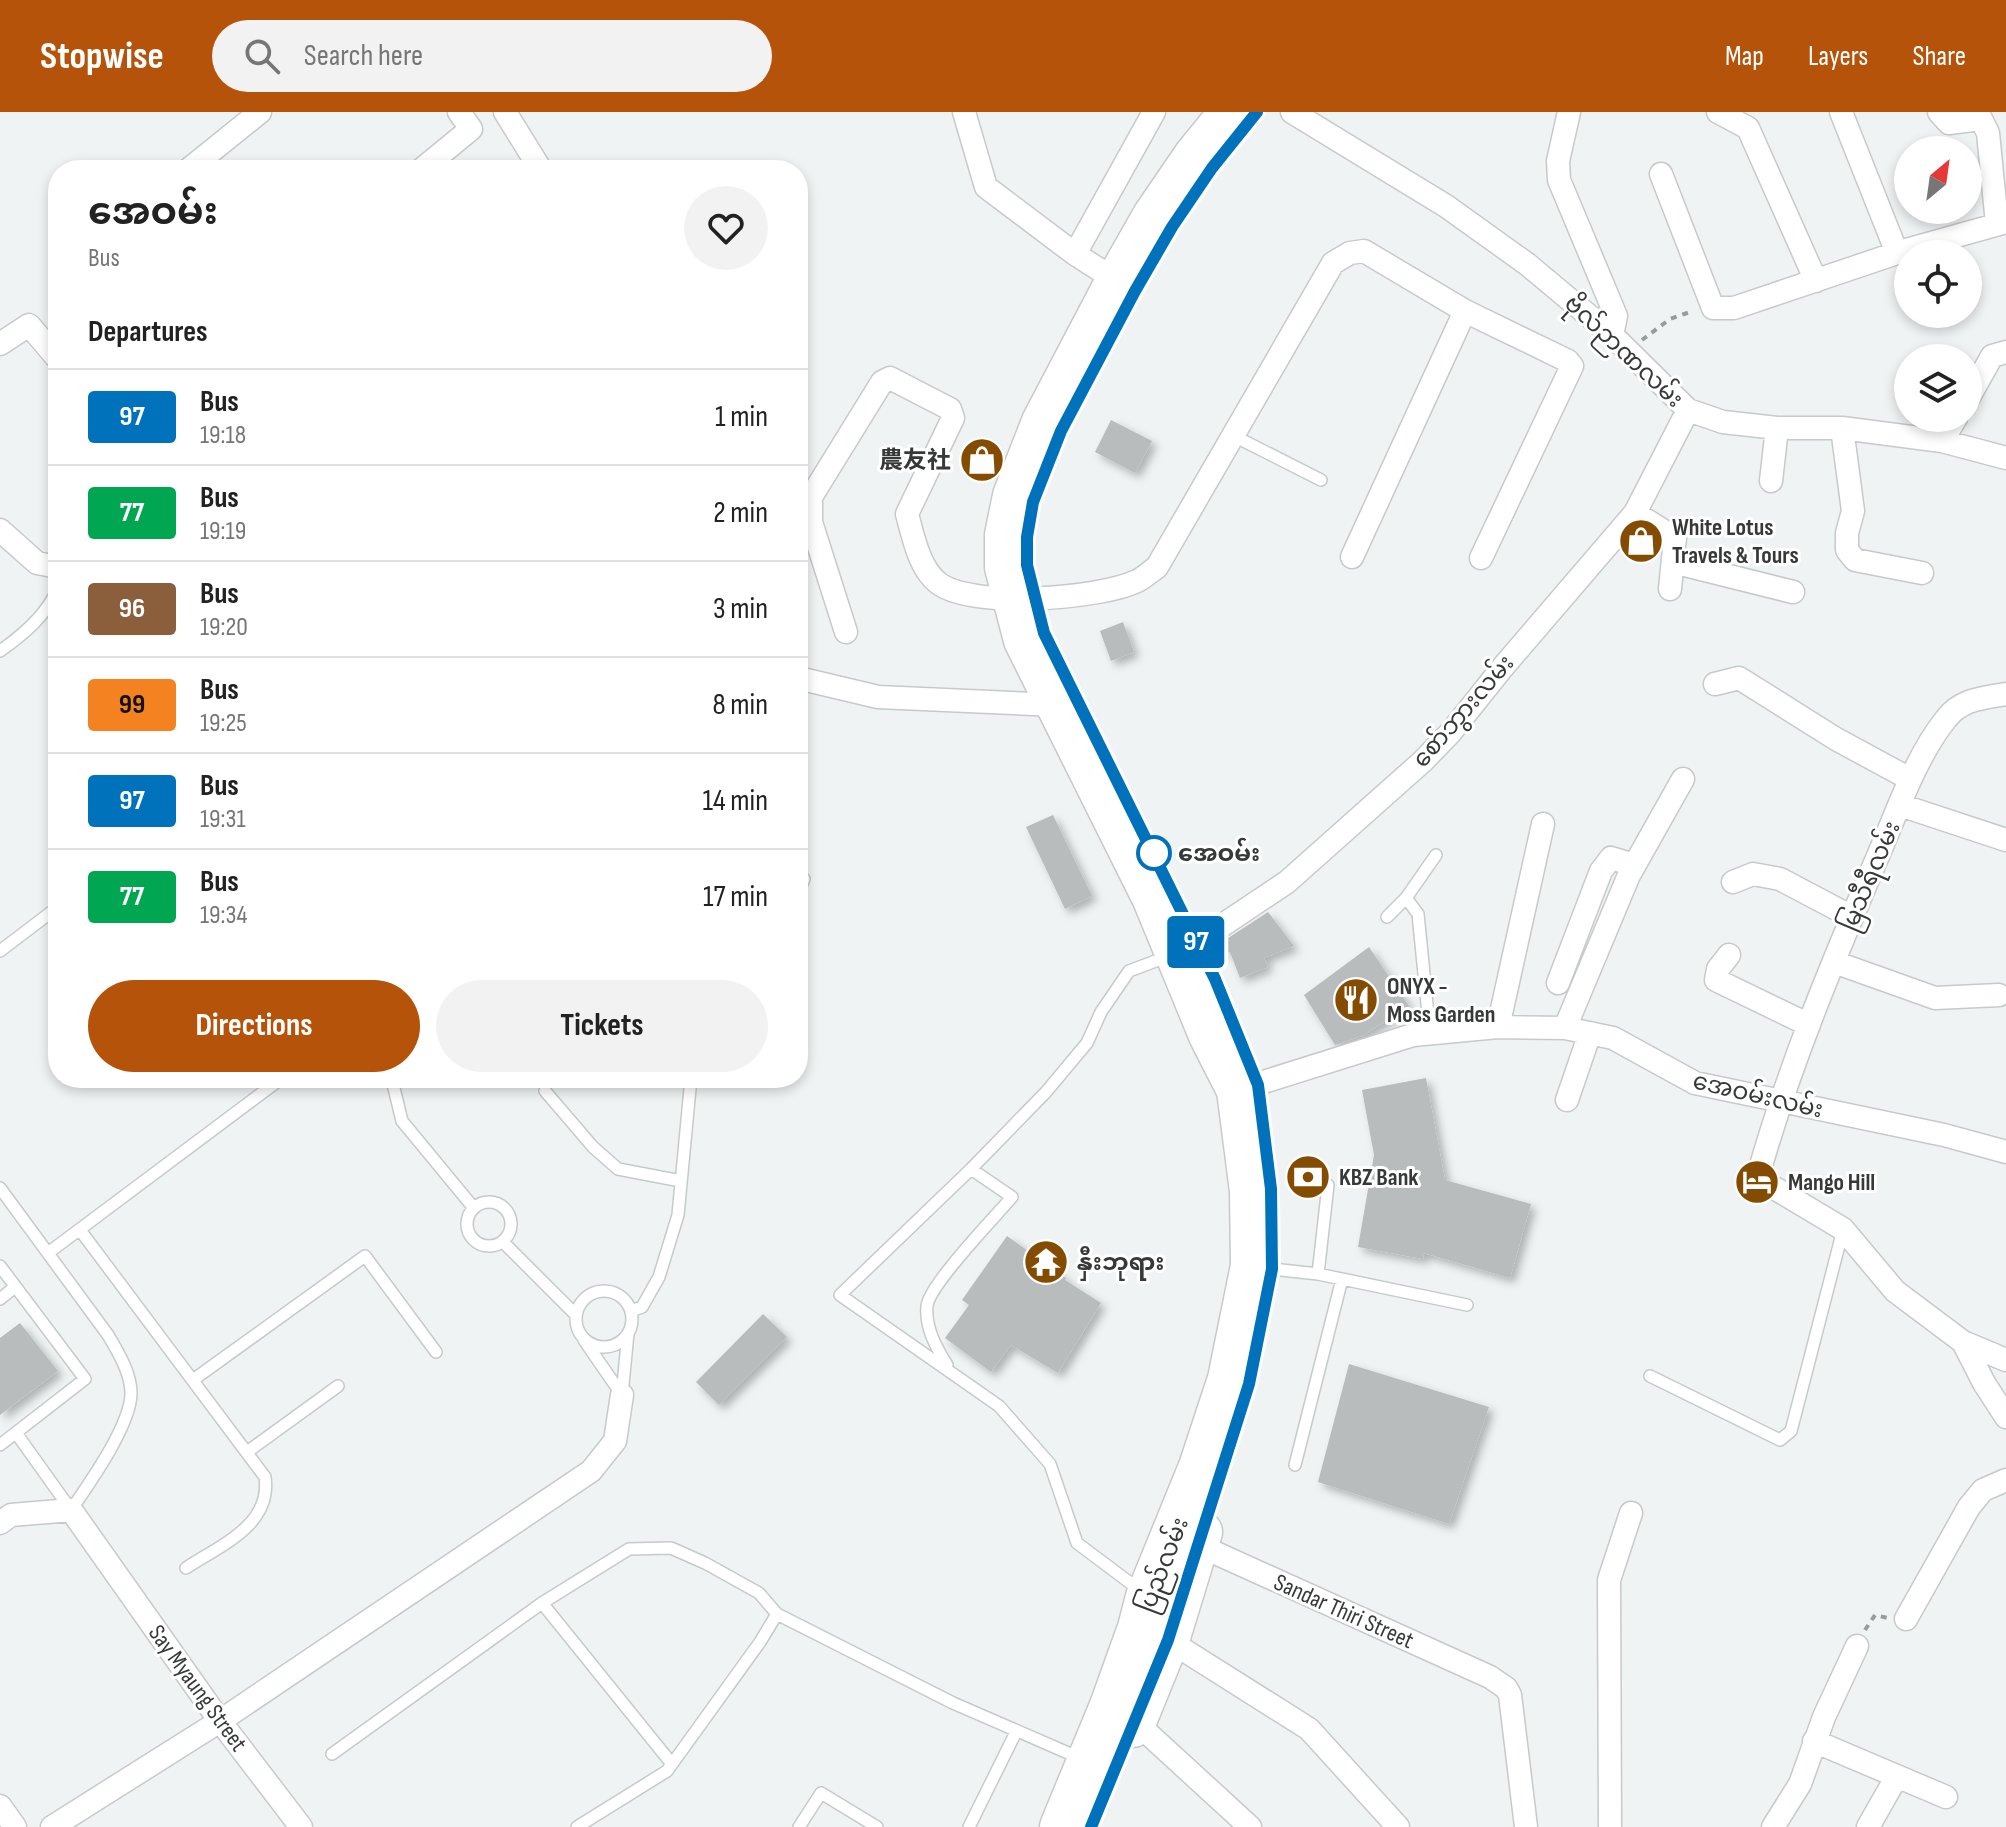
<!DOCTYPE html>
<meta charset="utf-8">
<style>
body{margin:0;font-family:"Sofia Sans Condensed","Noto Sans SC","Noto Sans Myanmar",sans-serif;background:#f2f2f2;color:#222;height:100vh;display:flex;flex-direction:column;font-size:30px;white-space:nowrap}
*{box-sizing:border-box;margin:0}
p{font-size:26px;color:#767676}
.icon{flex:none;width:44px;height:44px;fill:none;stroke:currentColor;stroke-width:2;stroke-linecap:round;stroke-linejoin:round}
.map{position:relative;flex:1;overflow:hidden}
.side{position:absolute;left:48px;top:48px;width:760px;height:928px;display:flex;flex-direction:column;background:#fff;border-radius:32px;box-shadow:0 4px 12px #0003}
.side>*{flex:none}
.badge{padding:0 16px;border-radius:6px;font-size:28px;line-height:52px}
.needle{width:52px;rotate:29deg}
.buttons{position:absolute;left:1894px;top:24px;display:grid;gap:16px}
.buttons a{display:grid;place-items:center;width:88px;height:88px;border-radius:50%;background:#fff;box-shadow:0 4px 12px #0003;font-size:40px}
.map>.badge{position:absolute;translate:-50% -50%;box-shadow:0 0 0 4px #fff}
h2{padding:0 40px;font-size:30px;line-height:72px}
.round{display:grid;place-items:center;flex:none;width:84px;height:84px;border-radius:42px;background:#f2f2f2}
.headline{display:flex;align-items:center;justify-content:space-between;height:136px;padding:0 40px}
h1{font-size:38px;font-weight:700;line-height:60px}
.cta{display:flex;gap:16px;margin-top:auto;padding:16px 40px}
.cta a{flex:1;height:92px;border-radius:48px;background:#b45309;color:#fff;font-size:32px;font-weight:700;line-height:92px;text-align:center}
.cta a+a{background:#f2f2f2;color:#222}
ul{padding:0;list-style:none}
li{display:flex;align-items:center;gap:24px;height:96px;padding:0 40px;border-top:2px solid #e0e0e0}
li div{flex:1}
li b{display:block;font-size:30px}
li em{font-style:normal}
li .badge{min-width:88px;font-weight:700;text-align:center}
header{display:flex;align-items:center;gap:48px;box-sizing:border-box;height:112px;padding:0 40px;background:#b45309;color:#fff}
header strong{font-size:38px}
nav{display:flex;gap:44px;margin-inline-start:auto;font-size:28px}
.search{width:560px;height:72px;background:#f2f2f2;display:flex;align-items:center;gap:20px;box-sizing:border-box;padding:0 28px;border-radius:44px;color:#767676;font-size:30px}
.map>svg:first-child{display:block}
.building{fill:#b8bcbd;filter:url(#shadow)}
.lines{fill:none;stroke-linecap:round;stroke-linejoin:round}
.lane-casing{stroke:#c6cacb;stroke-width:14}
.street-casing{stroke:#c6cacb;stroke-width:25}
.highway-casing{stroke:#c6cacb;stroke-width:45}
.path{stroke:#999c9c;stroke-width:4;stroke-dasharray:6 6;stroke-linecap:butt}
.lane{stroke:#fff;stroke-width:11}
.street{stroke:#fff;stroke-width:22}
.highway{stroke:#fff;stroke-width:42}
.line-casing{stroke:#fff;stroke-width:18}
.line{stroke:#0072bc;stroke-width:12}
.stop-dot{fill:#fff;stroke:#0072bc;stroke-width:4}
.labels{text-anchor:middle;stroke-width:6;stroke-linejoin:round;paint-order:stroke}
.street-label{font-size:24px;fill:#373939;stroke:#fff}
.poi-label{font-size:24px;font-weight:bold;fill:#373939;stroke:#fff;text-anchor:start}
.stop-label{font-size:24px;font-weight:bold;fill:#373939;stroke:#fff;text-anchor:start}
</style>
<header>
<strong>Stopwise</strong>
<div class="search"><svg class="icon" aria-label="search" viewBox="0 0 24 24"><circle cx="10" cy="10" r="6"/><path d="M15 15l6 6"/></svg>Search here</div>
<nav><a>Map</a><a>Layers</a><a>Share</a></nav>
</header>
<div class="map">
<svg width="2006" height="1715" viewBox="0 0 2006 1715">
<defs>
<filter id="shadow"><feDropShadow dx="5" dy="5" stdDeviation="4" flood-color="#0004"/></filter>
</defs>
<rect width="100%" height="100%" fill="#eff3f4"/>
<path class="building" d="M1111,308L1152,329L1135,361L1095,340Z
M1123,510L1134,540L1111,549L1100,519Z
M1053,703L1092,784L1065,797L1026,715Z
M1268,800L1294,834L1264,846L1268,855L1240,866L1230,840L1227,841L1222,830Z
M1369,835L1409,894L1362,924L1335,933L1304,883Z
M1426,966L1445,1068L1531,1092L1510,1166L1424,1141L1423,1147L1358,1135L1374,1043L1362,978Z
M1007,1124L1066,1166L1065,1168L1101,1191L1058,1261L1011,1233L991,1260L945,1226L969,1193L962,1188Z
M763,1202L787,1225L719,1293L696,1270Z
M20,1211L58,1259L0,1303V1226Z
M1349,1252L1489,1295L1449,1412L1318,1370Z"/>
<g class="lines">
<g class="lane-casing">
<path id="lane" d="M1232,323L1321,368
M0,539C23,523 47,503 58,476
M798,760L804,767L798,782
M1406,786L1418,802L1430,922
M1387,805L1406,786L1436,743
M0,839L58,795
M395,966L392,968L402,1009L473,1095
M440,966L442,969
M545,979L593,1035L618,1057L681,1069
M971,1057L840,1183L999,1294L1050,1352L1077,1431L1141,1479
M0,1076L108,1223C118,1240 131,1261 131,1281C131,1313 89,1372 71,1398L16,1321
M467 1112a22 22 0 1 1 44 0a22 22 0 1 1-44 0Z
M80,1118L265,1365C272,1413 221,1433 186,1456
M503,1130L576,1203
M48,1141L282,966
M0,1154L85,1267L0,1333
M1272,1157L1318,1162L1467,1193
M1318,1162L1328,1073
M576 1207a28 28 0 1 1 56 0a28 28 0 1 1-56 0Z
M0,1187L15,1175
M631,1199L642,1195L659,1165L678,1103L691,966
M584,1228L622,1283
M947,1253C936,1235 925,1216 927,1194C929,1173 995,1105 1012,1085L971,1057L1046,980L1087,931L1101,900L1129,859L1169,844
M1650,1264L1780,1328L1791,1319L1843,1118
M193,1268L365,1144L436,1240
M622,1283L628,1221
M247,1340L338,1274
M1295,1353L1342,1167
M542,1491L629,1437L671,1436L705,1451L759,1481L777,1502
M332,1642L542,1491L672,1652
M577,1715L667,1659L760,1530L777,1502L953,1591L1082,1647
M799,1715L821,1681L877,1715
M969,1715L1016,1620"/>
</g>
<g class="street-casing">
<path id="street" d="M505,0L541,58
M964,0L986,75L1075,142L1117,169
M1292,0L1446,94L1527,152L1612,223L1688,298L1723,310L1777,316H1842L1942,329L2006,346
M1569,0L1558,49L1559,68L1616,204L1612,223
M1718,0L1748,16L1816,169
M1841,0L1897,141
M1939,0L1949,11L1981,7L1988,21L1997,112
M188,58L260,0
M421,58L471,17L459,0
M1661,62L1713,196H1734L1906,138L2006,110
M1075,142L1154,0
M0,232L29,213L58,247
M1968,287L1992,244L2006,240
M1842,316L1853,399L1847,421V438L1855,448L1922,461
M1942,329L1956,306
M1771,369L1777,316
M1635,401L1675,426L1670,477
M0,418L37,451L58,455
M1352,445L1465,199
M1673,450L1793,480
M846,520L811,410V385L882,270L890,266L950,297L953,306L907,402C913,424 919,455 937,470C968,497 1100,487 1137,469C1144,466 1151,459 1157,455L1333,151L1350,141L1364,139L1465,199L1568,249L1572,254L1481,446
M798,566L878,585L1056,593L1062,590
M1715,572L1739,566L1836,627L1910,667
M2006,582C1983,586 1961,587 1946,607C1916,644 1897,700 1878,744C1833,849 1789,954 1758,1064L1761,1068L1843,1117L1895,1179L1963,1230L1984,1271L2006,1305
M1900,693L2006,728
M1733,770L1753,762L1780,767L1852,805
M1177,841L1196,831L1287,770L1423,649L1451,620L1503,555L1635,401L1688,298
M1729,843L1718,857L1716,868L1809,913
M1834,850L1935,886L1999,883
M1558,871L1601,759L1611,746L1634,753
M1498,915L1543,712
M1565,916L1629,763L1683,667
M1238,978L1413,923L1498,915L1565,916L1613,926L1695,971L1944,1023L2006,1040
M1567,988L1590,921
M1963,1230L2006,1248
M0,1411L11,1403L71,1398L220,1609L301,1715
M1198,1433L1490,1565L1506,1576L1510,1583L1526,1715
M1906,1507L1969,1395L1983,1378L2006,1368
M1168,1528L1309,1617L1398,1715
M1130,1605L1250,1715
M1814,1629L1946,1685
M0,1694L15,1715
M52,1715L220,1609L591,1359L615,1329L622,1283
M1610,1715L1609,1468L1631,1401
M1773,1715L1800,1672L1824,1605L1857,1534
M1868,1715L1897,1664"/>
</g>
<g class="highway-casing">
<path id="highway" d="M1133,1614L1168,1528L1201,1420
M1061,1715L1111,1594L1139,1516L1147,1485L1200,1355L1229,1267L1252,1154L1251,1079L1238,978L1210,923L1154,787L1025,528L1006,455V423L1014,384L1043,310L1117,169L1154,104L1195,44L1231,0"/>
</g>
<path class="path" d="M1642,228L1670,207L1693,199
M1865,1518L1875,1503L1888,1506"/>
<use href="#lane" class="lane"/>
<use href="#street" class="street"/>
<use href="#highway" class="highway"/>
</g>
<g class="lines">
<g class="line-casing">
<path id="line" d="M1091,1715L1168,1528L1249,1272L1272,1157L1271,1077L1258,973L1215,867L1044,521L1027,453V425L1033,390L1061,319L1135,179L1172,115L1212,56L1257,0"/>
</g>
<use href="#line" class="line"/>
</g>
<defs>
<g id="shop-disc" transform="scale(2.3)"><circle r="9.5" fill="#844c00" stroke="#fff"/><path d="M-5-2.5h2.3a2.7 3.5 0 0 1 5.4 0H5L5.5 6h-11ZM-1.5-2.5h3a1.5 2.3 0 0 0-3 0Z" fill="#fff"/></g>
<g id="restaurant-disc" transform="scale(2.3)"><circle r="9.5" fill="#844c00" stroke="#fff"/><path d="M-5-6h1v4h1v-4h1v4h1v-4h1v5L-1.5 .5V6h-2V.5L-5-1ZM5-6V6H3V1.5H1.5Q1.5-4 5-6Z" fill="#fff"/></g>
<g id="bank-disc" transform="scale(2.3)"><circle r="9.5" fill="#844c00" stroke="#fff"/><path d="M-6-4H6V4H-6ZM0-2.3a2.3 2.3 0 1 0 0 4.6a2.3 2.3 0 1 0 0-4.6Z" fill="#fff"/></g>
<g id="hotel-disc" transform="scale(2.3)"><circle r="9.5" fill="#844c00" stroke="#fff"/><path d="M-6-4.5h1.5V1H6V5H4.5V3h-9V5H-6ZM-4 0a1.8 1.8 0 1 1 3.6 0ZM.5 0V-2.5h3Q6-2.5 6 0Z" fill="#fff"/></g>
<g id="temple-disc" transform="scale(2.3)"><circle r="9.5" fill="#844c00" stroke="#fff"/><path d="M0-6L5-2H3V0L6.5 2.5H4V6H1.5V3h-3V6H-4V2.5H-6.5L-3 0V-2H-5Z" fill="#fff"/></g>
</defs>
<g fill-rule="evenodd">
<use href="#shop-disc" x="982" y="348"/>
<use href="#shop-disc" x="1641" y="429"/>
<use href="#restaurant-disc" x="1356" y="888"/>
<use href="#bank-disc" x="1308" y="1065"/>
<use href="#hotel-disc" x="1757" y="1070"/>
<use href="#temple-disc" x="1046" y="1150"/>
</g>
<circle class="stop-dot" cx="1154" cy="741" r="16"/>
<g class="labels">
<g class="street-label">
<text transform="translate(1624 239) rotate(43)" y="8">ဗိုလ်ဉာဏလမ်း</text>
<text transform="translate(1463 599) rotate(-49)" y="8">စော်ဘွားလမ်း</text>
<text transform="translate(1870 764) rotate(-67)" y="8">မြသီရီလမ်း</text>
<text transform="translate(1758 983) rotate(13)" y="8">အေဝမ်းလမ်း</text>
<text transform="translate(1163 1453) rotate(-69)" y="8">ပြည်လမ်း</text>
<text transform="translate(1344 1499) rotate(24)" y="8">Sandar Thiri Street</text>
<text transform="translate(198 1576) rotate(54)" y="8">Say Myaung Street</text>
</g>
<g class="poi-label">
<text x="951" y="356" text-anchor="end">農友社</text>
<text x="1672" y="423">White Lotus<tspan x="1672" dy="28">Travels &amp; Tours</tspan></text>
<text x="1387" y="882">ONYX -<tspan x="1387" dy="28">Moss Garden</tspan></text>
<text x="1339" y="1073">KBZ Bank</text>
<text x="1788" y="1078">Mango Hill</text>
<text x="1077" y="1158">နှီးဘုရား</text>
</g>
<g class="stop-label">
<text x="1178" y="749">အေဝမ်း</text>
</g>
</g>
</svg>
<div class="buttons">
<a><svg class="needle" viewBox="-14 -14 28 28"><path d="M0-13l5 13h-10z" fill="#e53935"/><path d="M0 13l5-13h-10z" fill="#767676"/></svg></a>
<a><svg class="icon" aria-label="locate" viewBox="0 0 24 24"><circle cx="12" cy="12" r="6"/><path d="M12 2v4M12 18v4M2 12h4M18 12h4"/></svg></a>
<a><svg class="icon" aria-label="layers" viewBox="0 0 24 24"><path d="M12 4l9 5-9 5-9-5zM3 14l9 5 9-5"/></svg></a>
</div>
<b class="badge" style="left:1196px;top:830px;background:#0072bc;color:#fff">97</b>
<section class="side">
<div class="headline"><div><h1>အေဝမ်း</h1><p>Bus</p></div><a class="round"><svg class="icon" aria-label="heart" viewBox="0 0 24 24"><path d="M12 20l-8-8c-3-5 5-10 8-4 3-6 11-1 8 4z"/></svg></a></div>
<h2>Departures</h2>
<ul>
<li><span class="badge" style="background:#0072bc;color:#fff">97</span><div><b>Bus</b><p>19:18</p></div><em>1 min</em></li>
<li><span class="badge" style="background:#00a651;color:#fff">77</span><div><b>Bus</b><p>19:19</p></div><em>2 min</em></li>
<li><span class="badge" style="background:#8b5e3c;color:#fff">96</span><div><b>Bus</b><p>19:20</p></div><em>3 min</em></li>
<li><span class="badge" style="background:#f58220;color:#111">99</span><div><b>Bus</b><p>19:25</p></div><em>8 min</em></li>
<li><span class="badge" style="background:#0072bc;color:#fff">97</span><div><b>Bus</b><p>19:31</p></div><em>14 min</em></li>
<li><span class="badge" style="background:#00a651;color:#fff">77</span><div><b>Bus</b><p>19:34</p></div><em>17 min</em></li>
</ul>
<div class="cta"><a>Directions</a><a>Tickets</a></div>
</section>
</div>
